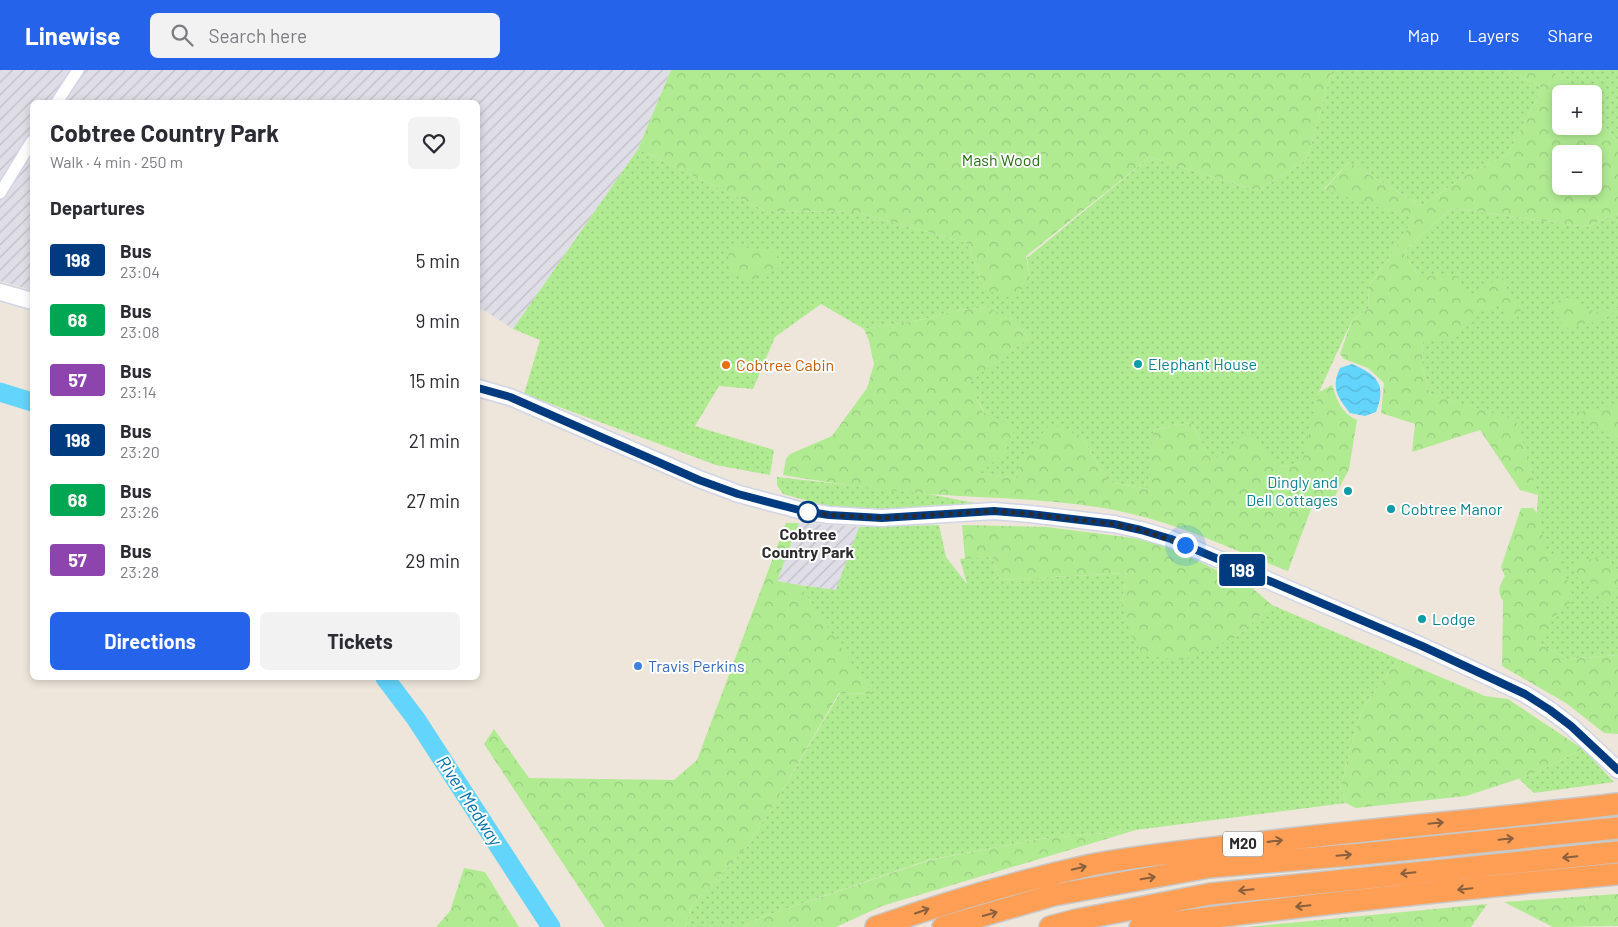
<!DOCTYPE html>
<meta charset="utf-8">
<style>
body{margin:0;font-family:Barlow,sans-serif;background:#f2f2f3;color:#2b2b33;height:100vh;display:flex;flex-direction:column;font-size:19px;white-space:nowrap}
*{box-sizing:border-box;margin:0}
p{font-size:16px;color:#7c7c81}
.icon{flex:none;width:28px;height:28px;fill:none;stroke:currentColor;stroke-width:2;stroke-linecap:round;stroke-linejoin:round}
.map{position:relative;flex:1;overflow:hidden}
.side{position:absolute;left:30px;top:30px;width:450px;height:580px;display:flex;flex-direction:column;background:#fff;border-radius:8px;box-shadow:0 2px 8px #0003}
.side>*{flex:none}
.badge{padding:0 10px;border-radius:4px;font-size:18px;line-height:32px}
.buttons{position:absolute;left:1552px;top:15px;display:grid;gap:10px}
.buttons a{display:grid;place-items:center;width:50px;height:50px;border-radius:8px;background:#fff;box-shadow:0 2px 8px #0003;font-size:25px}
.you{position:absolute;width:25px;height:25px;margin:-12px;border:4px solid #fff;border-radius:50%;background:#1a73e8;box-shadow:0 0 0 8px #1a73e833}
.map>.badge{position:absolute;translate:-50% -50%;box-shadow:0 0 0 2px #fff}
h2{padding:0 20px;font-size:19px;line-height:45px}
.round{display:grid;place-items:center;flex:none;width:52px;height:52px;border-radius:8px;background:#f2f2f3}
.summary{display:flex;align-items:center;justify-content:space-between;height:85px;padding:0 20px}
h1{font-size:24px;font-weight:700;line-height:38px}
.action{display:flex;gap:10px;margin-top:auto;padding:10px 20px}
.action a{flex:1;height:58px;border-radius:8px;background:#2563eb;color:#fff;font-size:20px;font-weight:700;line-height:58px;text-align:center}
.action a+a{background:#f2f2f3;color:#2b2b33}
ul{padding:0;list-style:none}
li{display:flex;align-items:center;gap:15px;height:60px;padding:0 20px}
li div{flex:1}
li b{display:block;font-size:19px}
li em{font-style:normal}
li .badge{min-width:55px;font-weight:700;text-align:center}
header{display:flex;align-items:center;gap:30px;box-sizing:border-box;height:70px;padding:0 25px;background:#2563eb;color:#fff}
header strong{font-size:24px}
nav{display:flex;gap:28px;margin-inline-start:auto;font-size:18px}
.search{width:350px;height:45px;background:#f2f2f3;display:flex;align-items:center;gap:12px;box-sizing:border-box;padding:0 18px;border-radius:8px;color:#7c7c81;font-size:19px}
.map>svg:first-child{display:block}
.industrial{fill:url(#industrial-furrows)}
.grass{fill:url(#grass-dots)}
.forest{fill:url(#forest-crowns);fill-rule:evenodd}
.water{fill:url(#water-waves)}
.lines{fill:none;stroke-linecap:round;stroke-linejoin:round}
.river{stroke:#63d4fc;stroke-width:19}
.street-casing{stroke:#d0d4e5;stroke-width:14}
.secondary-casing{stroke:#d0d4e5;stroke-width:19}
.highway-casing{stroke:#c8c8c8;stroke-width:24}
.street{stroke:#fff;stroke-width:11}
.secondary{stroke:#fff;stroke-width:16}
.highway{stroke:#ff9e55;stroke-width:21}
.oneway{stroke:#8a5f3e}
.line-casing{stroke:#fff;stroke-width:11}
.line{stroke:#003b80;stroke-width:8}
.walk{stroke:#2b2b2b;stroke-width:5;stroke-dasharray:0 9}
.culture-dot{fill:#0f9aa8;stroke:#fff;stroke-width:2}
.food-dot{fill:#e8710a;stroke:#fff;stroke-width:2}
.stop-dot{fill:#fff;stroke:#003b80;stroke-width:2.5}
.shop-dot{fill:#3f7fe0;stroke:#fff;stroke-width:2}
.labels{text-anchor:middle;stroke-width:4;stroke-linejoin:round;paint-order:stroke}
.shield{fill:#fff;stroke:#6b6b6b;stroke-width:1}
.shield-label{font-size:15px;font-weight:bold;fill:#2b2b2b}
.park-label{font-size:16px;fill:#267112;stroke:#fff}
.culture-label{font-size:16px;fill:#0d838f;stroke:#fff;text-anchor:start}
.food-label{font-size:16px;fill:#c56008;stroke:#fff;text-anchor:start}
.stop-label{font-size:16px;font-weight:bold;fill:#2b2b2b;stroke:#fff}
.shop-label{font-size:16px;fill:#366cbe;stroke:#fff;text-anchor:start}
.water-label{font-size:18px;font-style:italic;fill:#0070a9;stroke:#fff}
</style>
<header>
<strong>Linewise</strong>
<div class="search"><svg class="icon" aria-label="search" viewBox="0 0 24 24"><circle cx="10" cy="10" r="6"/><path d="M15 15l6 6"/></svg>Search here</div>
<nav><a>Map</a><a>Layers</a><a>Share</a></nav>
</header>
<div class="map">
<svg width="1618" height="857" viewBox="0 0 1618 857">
<defs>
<pattern id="industrial-furrows" width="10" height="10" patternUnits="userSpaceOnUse" patternTransform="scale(1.25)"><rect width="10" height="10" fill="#dfdde6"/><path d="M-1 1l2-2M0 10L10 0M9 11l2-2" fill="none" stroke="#c0bec5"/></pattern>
<pattern id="grass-dots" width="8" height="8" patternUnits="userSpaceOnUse" patternTransform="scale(1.25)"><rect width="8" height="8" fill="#b0eb92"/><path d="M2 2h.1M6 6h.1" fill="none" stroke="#98ca7e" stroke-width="1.8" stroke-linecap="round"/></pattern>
<pattern id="forest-crowns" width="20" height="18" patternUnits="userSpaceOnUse" patternTransform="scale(1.25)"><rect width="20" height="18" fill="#b0eb92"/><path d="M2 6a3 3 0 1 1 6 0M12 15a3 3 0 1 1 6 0" fill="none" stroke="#98ca7e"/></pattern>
<pattern id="water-waves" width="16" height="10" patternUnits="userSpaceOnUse" patternTransform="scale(1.25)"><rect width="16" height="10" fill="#63d4fc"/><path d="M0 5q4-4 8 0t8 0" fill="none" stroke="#56b6d8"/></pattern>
</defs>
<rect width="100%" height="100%" fill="#eee6db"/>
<path class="industrial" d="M0,0H671L638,79L513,259L482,239L478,245V32H32V220L0,211Z
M799,453L859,457L836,521L777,511Z"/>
<path class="grass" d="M1332,0H1508L1542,18L1508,85L1469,103L1421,136L1349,92L1324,119L1414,148L1384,196L1369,215L1368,239L1352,250L1319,322L1303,392L1280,397L1212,391L1191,353L1154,359L1148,419L1109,412L1081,366L1018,408L979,403L1005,382L968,312L1029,268L1011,249L986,237L954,241L925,249L864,259L821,234L775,267L753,319L719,316L695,356L774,380L770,405L716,395L524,324L540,270L513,259L638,79L766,141L856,142L967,173L985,220L1030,208L1027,188L1150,87L1258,121L1307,89Z
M1552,0H1618V73L1594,43V24H1577Z
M1452,138L1587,157L1618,143V585L1568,589L1539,574L1533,503L1538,425L1516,351L1430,324L1422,297L1423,272L1457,206H1419L1403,182Z
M777,407L929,424L980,434L888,441L838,439L783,424L777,415Z
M939,455L946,487L967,514L960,489L992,486L1000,510L1126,503L1122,536L1236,567L1272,535L1398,589L1362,640L1350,679L1341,718L1346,733L1136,760L1040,769L928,790L760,848L743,857H685L692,835L746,778L778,728L840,623L872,624L799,515L836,520L859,457Z
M1583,679L1614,712L1534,723L1519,709L1531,705Z"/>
<path class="forest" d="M671,0H1332L1307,89L1258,121L1150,87L1026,186L1030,208L1014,229L985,220L967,173L856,142L766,141L638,79Z
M1508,0H1552L1577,24H1561V56H1594V43L1618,73V143L1587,157L1452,138L1403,182L1419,206H1457L1466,224L1480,222L1498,208L1505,209L1510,232L1518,229L1522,236L1519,245L1514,250H1505L1503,240L1499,235L1491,240H1481L1472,253L1462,260L1454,269L1423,272L1422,297L1430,324L1516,350L1538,425L1520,420L1480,360L1412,382L1415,354L1381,343L1384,313L1368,298L1344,289L1340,284L1352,250L1368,239L1369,215L1384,196L1414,148L1324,120L1349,92L1421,136L1469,103L1508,85L1542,18ZM1561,84H1594V116H1561Z
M733,176L757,179L760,177L769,183L775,181L782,196L754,209H745L743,205L732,206L728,186Z
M1562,228H1568C1577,236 1588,238 1599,243L1615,236L1618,239L1605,249L1598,252L1582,254L1563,259L1561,246L1555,248C1552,239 1555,235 1562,228Z
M987,237L1011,249L1029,268L969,312L983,342L1015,358L1005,382L980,403L1018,408L1021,390L1050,354L1081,366L1109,412L1147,419L1154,359L1191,353L1212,391L1250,365L1280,397L1302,392L1319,322L1332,315C1337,330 1341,343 1357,350L1349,399L1329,438L1313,434L1288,501C1236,481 1182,455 1128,443C1063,428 995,429 929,424C880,420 831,413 783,405L786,389L790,384L832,366L867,318L874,294L869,271L864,259L925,249L954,241Z
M1618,335V369L1604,361L1567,344Z
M1521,438H1533L1540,447L1544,475L1552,486L1558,481L1559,492L1572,520L1570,535L1551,548L1539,574L1568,589L1618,585V664L1604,663L1566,633L1502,596L1503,531C1496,521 1500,515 1505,506L1501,497Z
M786,453H799L777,511L799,515L873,624L839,623L778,728L746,778L692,835L685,857H605L484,674L494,659L529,708L674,710L697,690Z
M962,455L1047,457L1157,471L1251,517L1272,535L1236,567L1183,590L1143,585L1131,565L1122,536L1126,503L1000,510L992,486L965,489Z
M1599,487L1608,488L1618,503V517L1605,534L1600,533L1602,518L1597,520L1594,528H1587L1593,514L1589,511L1580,510L1574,504L1575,495L1579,492Z
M1398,589L1485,626L1508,629L1583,679L1531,705L1466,726L1356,738L1346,733L1341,718L1350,679L1362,640Z
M1136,760L882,836L836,857H743L760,848L930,790L1040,769Z
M464,798L485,802L519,857H436L450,841Z
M1618,824V856L1553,857L1504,832Z
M1487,834L1471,857H1247Z"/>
<path class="water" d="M1352,294C1377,305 1387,314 1376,342L1365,346L1350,343C1337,327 1331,317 1340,298Z"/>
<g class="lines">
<path class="river" d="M0,322L32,332
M385,608L416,649L551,857"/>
<g class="street-casing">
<path id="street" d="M57,32L78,0
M0,123L32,71"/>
</g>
<g class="secondary-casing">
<path id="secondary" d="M0,222L32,231
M478,318L510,327L699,409L739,424L803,441L829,445L882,448L994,441L1030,444L1114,454L1141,460L1171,469L1422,576L1525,624L1550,640L1571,656L1618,700"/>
</g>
<g class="highway-casing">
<path id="highway" d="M876,857C947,832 1018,811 1091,795C1148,784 1206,779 1264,772C1382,758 1500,748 1618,734
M943,857L1054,825L1210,797L1362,784L1618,758
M1050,857L1076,850L1210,824L1618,782
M1140,857C1299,835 1458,819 1618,804"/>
</g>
<use href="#street" class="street"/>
<use href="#secondary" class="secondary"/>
<use href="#highway" class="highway"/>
</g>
<defs><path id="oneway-shaft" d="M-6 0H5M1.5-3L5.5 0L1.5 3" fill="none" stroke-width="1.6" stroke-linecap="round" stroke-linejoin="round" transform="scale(1.25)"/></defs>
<g class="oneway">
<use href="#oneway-shaft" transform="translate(1436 753) rotate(-6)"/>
<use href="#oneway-shaft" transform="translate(1506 769) rotate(-6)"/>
<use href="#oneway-shaft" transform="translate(1275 771) rotate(-7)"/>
<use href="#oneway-shaft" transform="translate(1344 785) rotate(-5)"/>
<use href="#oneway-shaft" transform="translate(1570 787) rotate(174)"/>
<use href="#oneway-shaft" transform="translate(1079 798) rotate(-13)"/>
<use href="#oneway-shaft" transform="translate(1408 803) rotate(174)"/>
<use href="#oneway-shaft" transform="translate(1148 808) rotate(-10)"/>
<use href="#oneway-shaft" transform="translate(1465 819) rotate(174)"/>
<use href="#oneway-shaft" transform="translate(1246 820) rotate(174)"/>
<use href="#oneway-shaft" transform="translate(1303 836) rotate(174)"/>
<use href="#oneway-shaft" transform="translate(922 841) rotate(-19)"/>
<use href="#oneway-shaft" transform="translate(990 844) rotate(-16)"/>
</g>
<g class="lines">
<g class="line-casing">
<path id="line" d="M478,318L510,327L699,410L738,424L803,441L829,445L882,448L994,441L1030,444L1114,454L1141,460L1171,469L1422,576L1525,624L1550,640L1571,656L1618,700"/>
</g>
<use href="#line" class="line"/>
<path class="walk" d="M808,442L803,441L829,445L882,448L994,441L1030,444L1114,454L1141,460L1185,475"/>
</g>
<g class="culture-dot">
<circle cx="1138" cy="294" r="5"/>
<circle cx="1348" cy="421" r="5"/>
<circle cx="1391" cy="439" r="5"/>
<circle cx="1422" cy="549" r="5"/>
</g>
<circle class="food-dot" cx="726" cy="295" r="5"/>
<circle class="stop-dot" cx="808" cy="442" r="10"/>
<circle class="shop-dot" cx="638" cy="596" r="5"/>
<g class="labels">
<rect class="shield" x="1223" y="761.5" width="40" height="25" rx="4"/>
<g class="shield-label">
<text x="1243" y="779">M20</text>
</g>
<g class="park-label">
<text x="1001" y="96">Mash Wood</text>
</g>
<g class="culture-label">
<text x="1148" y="300">Elephant House</text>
<text x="1338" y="418" text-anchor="end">Dingly and<tspan x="1338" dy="18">Dell Cottages</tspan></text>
<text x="1401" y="445">Cobtree Manor</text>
<text x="1432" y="555">Lodge</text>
</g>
<g class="food-label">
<text x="736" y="301">Cobtree Cabin</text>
</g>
<g class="stop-label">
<text x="808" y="470">Cobtree<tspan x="808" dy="18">Country Park</tspan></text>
</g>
<g class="shop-label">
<text x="648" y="602">Travis Perkins</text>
</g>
<g class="water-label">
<text transform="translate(469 731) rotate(57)" y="6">River Medway</text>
</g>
</g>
</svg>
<div class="buttons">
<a>+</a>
<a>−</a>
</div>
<div class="you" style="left:1185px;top:475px"></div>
<b class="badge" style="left:1242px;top:500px;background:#003b80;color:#fff">198</b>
<section class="side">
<div class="summary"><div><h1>Cobtree Country Park</h1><p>Walk · 4 min · 250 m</p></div><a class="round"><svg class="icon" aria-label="heart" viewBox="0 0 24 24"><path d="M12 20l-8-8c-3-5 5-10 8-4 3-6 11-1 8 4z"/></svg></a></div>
<h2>Departures</h2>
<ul>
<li><span class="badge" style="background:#003b80;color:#fff">198</span><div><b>Bus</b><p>23:04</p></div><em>5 min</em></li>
<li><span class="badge" style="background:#00a651;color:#fff">68</span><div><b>Bus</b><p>23:08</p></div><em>9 min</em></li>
<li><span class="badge" style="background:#8e44ad;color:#fff">57</span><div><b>Bus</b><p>23:14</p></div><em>15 min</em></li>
<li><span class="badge" style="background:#003b80;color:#fff">198</span><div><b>Bus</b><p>23:20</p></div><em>21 min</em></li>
<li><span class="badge" style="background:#00a651;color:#fff">68</span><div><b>Bus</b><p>23:26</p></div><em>27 min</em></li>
<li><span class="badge" style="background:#8e44ad;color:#fff">57</span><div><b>Bus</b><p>23:28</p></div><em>29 min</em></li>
</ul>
<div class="action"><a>Directions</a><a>Tickets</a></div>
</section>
</div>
